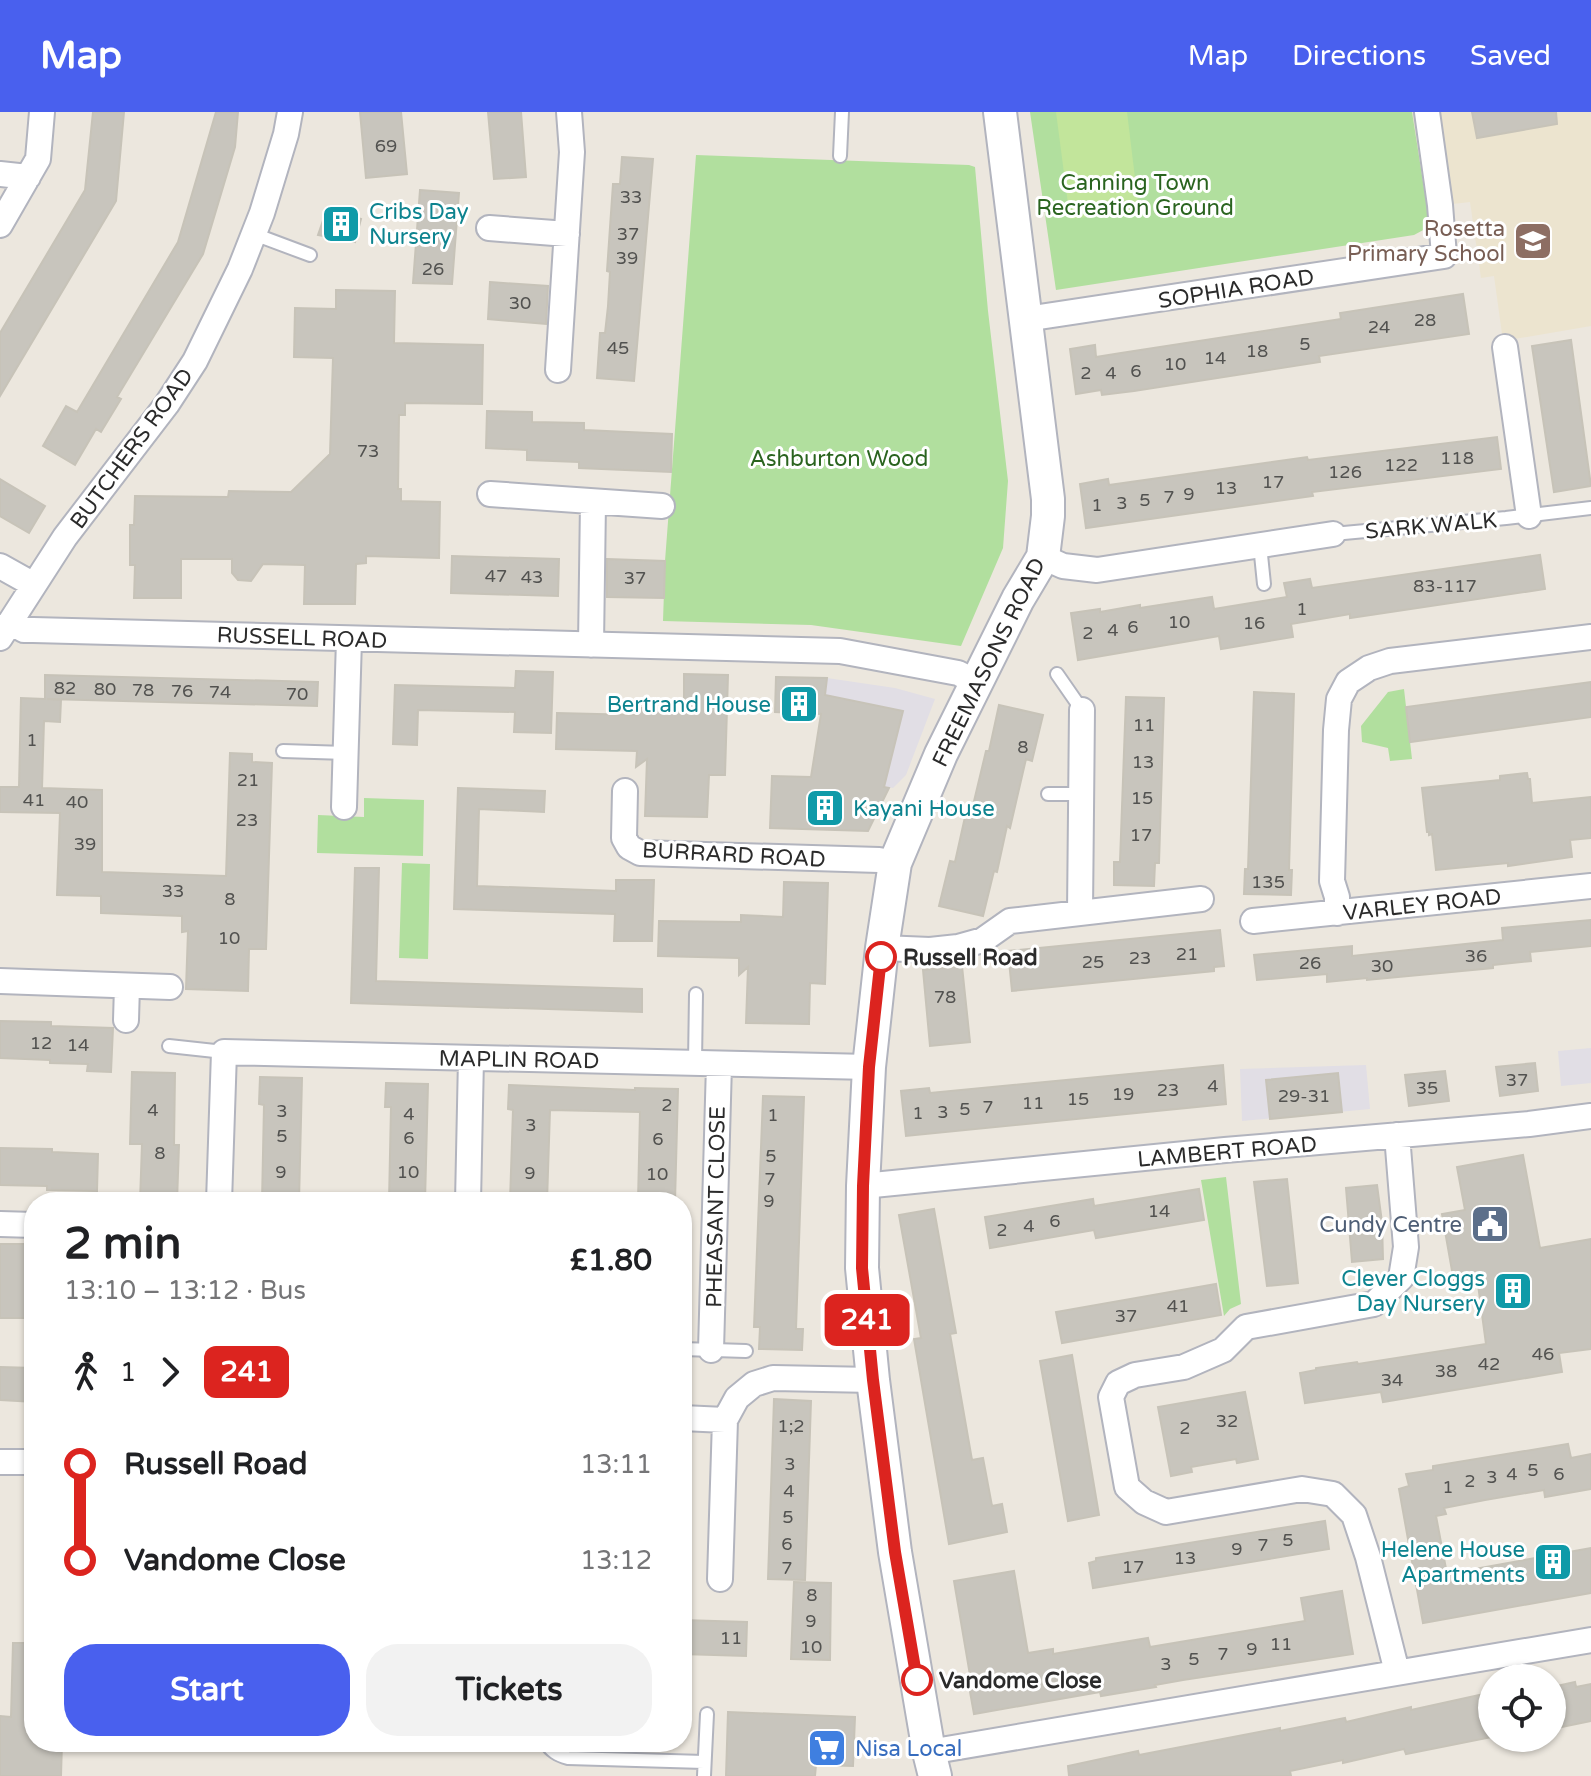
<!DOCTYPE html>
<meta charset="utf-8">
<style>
body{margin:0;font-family:"Varela Round",sans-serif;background:#f2f2f2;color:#202124;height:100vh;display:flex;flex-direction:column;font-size:30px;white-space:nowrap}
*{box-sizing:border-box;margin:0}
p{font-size:26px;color:#757577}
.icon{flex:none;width:44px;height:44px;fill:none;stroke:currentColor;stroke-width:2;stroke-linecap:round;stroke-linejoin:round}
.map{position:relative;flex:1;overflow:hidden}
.panel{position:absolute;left:24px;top:1080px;width:668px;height:560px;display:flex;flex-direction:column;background:#fff;border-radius:32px;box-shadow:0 2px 6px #0004}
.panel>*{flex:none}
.badge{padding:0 16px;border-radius:12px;font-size:28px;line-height:52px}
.buttons{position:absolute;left:1478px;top:1552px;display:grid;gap:16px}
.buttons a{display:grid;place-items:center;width:88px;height:88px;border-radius:50%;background:#fff;box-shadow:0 2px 6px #0004;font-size:40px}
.map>.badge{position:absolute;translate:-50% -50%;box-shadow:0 0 0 4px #fff}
.legs{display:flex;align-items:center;gap:12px;height:88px;padding:0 40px;font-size:26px}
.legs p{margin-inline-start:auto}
.summary{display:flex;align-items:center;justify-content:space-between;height:136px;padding:0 40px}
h1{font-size:44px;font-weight:800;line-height:60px}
.button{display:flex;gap:16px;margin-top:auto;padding:16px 40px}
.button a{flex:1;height:92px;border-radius:32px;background:#4960ee;color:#fff;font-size:32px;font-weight:800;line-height:92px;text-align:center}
.button a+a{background:#f2f2f2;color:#202124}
ul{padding:0 40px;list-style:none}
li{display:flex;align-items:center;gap:28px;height:96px;font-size:30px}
li i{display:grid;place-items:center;width:12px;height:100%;margin:0 10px;background:currentColor}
li i::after{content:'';width:20px;height:20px;margin:-10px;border:6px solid;border-radius:50%;background:#fff}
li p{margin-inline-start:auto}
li:first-child i{background:linear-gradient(#0000 50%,currentColor 0)}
li:last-child i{background:linear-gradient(currentColor 50%,#0000 0)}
header{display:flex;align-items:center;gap:48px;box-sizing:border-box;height:112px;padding:0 40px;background:#4960ee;color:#fff}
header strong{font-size:38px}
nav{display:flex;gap:44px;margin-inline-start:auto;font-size:28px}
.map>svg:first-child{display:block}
.industrial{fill:#e1dee5}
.education{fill:#ece4cf}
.green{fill:#b1df9e}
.pitch{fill:#c2e59b}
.building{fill:#c8c5bd;stroke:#c7c3b8;stroke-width:2}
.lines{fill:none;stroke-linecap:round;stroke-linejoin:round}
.service-casing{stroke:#b2b4be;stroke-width:16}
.minor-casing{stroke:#b2b4be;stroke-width:28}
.tertiary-casing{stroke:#b2b4be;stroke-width:36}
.service{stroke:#fff;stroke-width:12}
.minor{stroke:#fff;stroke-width:24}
.tertiary{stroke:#fff;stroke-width:32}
.line-1-casing{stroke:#fff;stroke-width:18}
.line-1{stroke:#dc241f;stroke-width:12}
.stop-1-dot{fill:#fff;stroke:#dc241f;stroke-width:4}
.labels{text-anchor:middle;stroke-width:6;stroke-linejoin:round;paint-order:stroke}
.number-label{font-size:18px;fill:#525250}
.park-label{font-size:22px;fill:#2a641f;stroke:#fff}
.culture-label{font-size:22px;fill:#0d838f;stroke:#fff;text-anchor:end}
.education-label{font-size:22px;fill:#785e54;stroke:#fff;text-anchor:end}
.street-label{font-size:22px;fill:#2b2b2b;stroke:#fff}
.stop-label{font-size:22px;font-weight:bold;fill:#2b2b2b;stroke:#fff;text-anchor:start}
.service-label{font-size:22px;fill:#4e5e75;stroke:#fff;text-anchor:end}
.shop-label{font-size:22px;fill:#366cbe;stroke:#fff;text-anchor:start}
</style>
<header>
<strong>Map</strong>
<nav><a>Map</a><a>Directions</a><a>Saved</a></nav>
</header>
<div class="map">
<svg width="1591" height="1664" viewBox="0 0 1591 1664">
<rect width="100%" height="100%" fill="#ece7de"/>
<path class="industrial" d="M827,566L895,576L935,587L906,663L893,676L812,659Z
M1591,936V971L1561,974L1558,939Z
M1366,953L1370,997L1242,1009L1240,957Z"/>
<path class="education" d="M1412,0H1591V214L1503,229L1494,164L1481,166L1470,90L1427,95Z"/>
<path class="green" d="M1030,0H1412L1427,95V116L1414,123L1056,178Z
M696,43L969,53L975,55L988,199L1008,369L1003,436L961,534L811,513L663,509L665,449Z
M1404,577L1412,647L1390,649L1388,636L1362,630L1361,614L1388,580Z
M364,686L424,688L423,744L317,741L318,703L364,705Z
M402,751L430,752L428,847L399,846Z
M1226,1065L1241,1192L1230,1197L1224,1204L1201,1068Z"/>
<path class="pitch" d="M1056,0H1127L1139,99L1070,107Z"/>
<path class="building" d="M93,0H124L116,89L0,284V221L85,78Z
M216,0H238L235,35L203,142L117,285L121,287L101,320L96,317L75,353L43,334L66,294L77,300L178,130Z
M360,0H401L407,62L366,66Z
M488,0H521L526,65L494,67Z
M1472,0H1556L1557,12L1477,26Z
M622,45L653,47L634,269L597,266L600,221H605L608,194L610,160L607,159L613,72H620Z
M420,78L459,81L452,172L413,171Z
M327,97L361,107L355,130L318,123Z
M490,170L548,174L546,212L488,207Z
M336,178L395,179L394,231L483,233L482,292L405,291V303H399L398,377H401V389L440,390L439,446L366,444V451L356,452L355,492H304L305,453L263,452L251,469L238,468L232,461V447H181V486H134L135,453H130V413H134L135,384L228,385L229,379L291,380L330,342L333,246L294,245L295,196L336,197Z
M1463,182L1469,222L1319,244L1320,250L1134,279L1102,283L1101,278L1076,282L1070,237L1095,233L1096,245L1121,241L1341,207L1340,201Z
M1571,228L1591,374L1554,380L1532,234Z
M487,299L532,300V310L584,311V318L672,322L671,360L579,356V350L527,348V338L486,336Z
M1497,325L1501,357L1312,380L1313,384L1086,416L1080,372L1108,367L1109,373L1307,345L1308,348Z
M0,367L45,394L29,421L0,404Z
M1540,443L1545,477L1350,506V502L1291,512L1293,525L1221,537L1219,524L1078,548L1071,501L1100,497V500L1140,493V496L1212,485L1214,497L1287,485L1284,471L1310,467L1312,476Z
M452,444L559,447L558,484L451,481Z
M607,447L665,449L664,486L607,485Z
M516,559L553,560L551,621L514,620L515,600L418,598L417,633L393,632L395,573L515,576Z
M684,562L728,563L725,663H709L707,705L645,704L647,647L636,655L637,639L556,637L557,601L638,603L639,596L684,597Z
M45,563L318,570L317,594L47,587L61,588L60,610L44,609L42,676L102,678V760L226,764L230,641L252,642V650L272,651L266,837H249L248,879L186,877L188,819L182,820V804L101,801V784L57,783L60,701L0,700V675H19L21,586L45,587Z
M776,565L827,566L825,583L903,599L884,675L889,676L868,719L770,716L772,664L811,665L821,602L775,600Z
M1591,570V605L1410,630L1406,595Z
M1254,580L1294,582L1289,758H1292L1291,783L1244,782L1245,757H1248Z
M1126,585L1164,586L1159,751H1155L1154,774L1114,773V750H1120Z
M999,593L1043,603L1032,649L1026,647L1010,716L1007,714L997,760L994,759L983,804L939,794L950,749L955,750L965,705L970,706L986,639H989Z
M1527,661L1528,667H1530L1532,691L1591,685V726L1570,728L1572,745L1508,754V751L1436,758L1432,722L1429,723V720H1427L1422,676L1500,668V664Z
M458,676L545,679L544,700L479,697L477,774L616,779V768H654L652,829H614L615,802L454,797Z
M355,756H379L376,869L642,877V900L351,891Z
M784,770L828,771L825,872L810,871L809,912L746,911L748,855L739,863V846L658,844L659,809L741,810V803L783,805Z
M1591,808V834L1530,840L1531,849L1493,853V856L1367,868V866L1327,870V862L1257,868L1254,843L1352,834V844L1503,828L1502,816Z
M1220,818L1224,854L1214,855V859L1012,879L1008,839Z
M962,854L970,930L930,934L923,858Z
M0,909L51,910V914L113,916L111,960L87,959L88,952L50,951V948L0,946Z
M1535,951L1538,979L1500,984L1496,955Z
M1223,953L1226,992L906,1024L901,979L929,976L930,981Z
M1445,959L1449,989L1409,994L1405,963Z
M132,960L175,961L174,1033H179L177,1090H140L142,1032H130Z
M1338,961L1342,1000L1270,1007L1266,968Z
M260,965L302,966L299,1090H262L264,993L259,992Z
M386,971L428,972L425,1090H389L391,995H385Z
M509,973L635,978V976L678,977L675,1090H638L640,1000L550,998L547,1090H510L513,998L508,997Z
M763,984L804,985L796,1217H803L802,1238L759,1237L760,1215H754Z
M0,1036L52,1037V1040L98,1042L97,1079L47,1078V1074L0,1073Z
M1523,1043L1540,1136L1591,1127V1237L1559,1241L1562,1260L1383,1290L1381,1280L1305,1291L1300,1261L1316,1258V1256L1357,1250L1358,1252L1486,1232L1477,1165L1454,1170L1442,1102L1465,1098L1457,1055Z
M1287,1067L1298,1171L1267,1174L1254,1070Z
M1377,1073L1382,1110L1383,1147L1352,1150L1346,1076Z
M1199,1077L1204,1108L1096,1126L1094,1118L990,1136L985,1105L1093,1087L1094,1094Z
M934,1097L956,1221L950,1222L972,1348L983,1346L992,1394L1002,1392L1007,1420L949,1432L914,1227L921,1226L899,1103Z
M0,1132H29L28,1206H0Z
M1216,1172L1221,1203L1062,1231L1056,1200Z
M1072,1243L1099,1403L1068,1409L1040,1249Z
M0,1255L34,1256V1290L0,1288Z
M1245,1280L1258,1347L1237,1351L1236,1347L1191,1355L1192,1360L1171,1364L1158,1295Z
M774,1287L811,1289L805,1468L768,1467Z
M1568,1332L1571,1346L1591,1342V1377L1545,1385L1544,1378L1485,1388L1444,1396L1446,1402L1436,1404L1447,1462L1591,1436V1481L1423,1511L1399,1377L1409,1374L1406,1362L1433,1358V1354Z
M1325,1409L1329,1437L1093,1476L1089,1451L1096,1449V1446Z
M1014,1459L1028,1541L1053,1537V1542L1148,1526L1150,1535L1305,1509L1301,1486L1342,1479L1353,1542L1183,1568L1155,1573L1156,1575L1101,1584L1100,1580L974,1602L967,1563H970L954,1469Z
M794,1470L831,1471L830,1548L791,1547Z
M682,1508L747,1510L746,1544L682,1542Z
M13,1531H34V1630H62L61,1664H0V1604L11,1605Z
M1575,1570L1576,1575L1591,1572V1609L1552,1617V1575Z
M1484,1582L1485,1587L1492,1585V1625L1406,1642L1404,1637L1343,1651V1648L1290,1659L1291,1664H1069L1068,1654L1138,1639L1139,1643L1280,1616V1619L1345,1606L1346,1610L1411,1595V1598Z
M728,1600L855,1605L853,1654L816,1653L815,1664H726Z"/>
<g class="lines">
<g class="service-casing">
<path id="service" d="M840,44L842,0
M254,122L310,143
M1333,422L1506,406L1591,396
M1260,433L1264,472
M1057,562L1082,598
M283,639L346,641
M1048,682H1081
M169,934L224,940
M695,951L696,882
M682,1237L746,1239
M545,1630C551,1639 557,1643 568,1646L704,1650
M704,1664L707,1602"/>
</g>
<g class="minor-casing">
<path id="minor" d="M0,62L28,65
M0,113L38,47L42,0
M489,116L567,122
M1026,207L1444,144L1440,93L1427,0
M1505,235L1529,404
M558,258L572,40L569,0
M490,382L662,394
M1043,445L1063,454L1097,458L1333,422
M0,454L34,473
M10,510L24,518H33L840,539L958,561L976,570
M0,526L65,425L167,292L195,249L240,157L262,101L286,22L290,0
M591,533L593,390
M625,679L624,726L629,735L640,741L879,748L895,751
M344,695L349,527
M1080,800L1082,598
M1337,801V785L1332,769L1336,618L1339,587L1348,570L1369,556L1390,549L1591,525
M1253,809L1591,774
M882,836L930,838L958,835L983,828L1010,809L1201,787
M0,869L170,875
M126,908L127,874
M1397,1023L1406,1135L1401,1166L1374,1192L1246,1215L1223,1238L1184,1255L1135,1263L1118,1271L1111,1285L1127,1375L1144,1390L1166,1400L1302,1377L1333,1382L1354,1403L1368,1445L1397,1560
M863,1074L1225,1038L1529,1012L1591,1004
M219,1090L224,940L869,955
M468,1090L471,946
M0,1112L34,1113
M711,1238L719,952
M682,1306L725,1308
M0,1350H34
M720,1467L725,1308L737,1286L754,1272L773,1266L873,1268
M929,1640L1591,1528"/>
</g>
<g class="tertiary-casing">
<path id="tertiary" d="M935,1664L929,1640L895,1440L873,1268L862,1156L863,1074L869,955L882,836L895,751L941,642L1018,487L1043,445L1048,404V387L1000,0"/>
</g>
<use href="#service" class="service"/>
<use href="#minor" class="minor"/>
<use href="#tertiary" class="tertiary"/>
</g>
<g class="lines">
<g class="line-1-casing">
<path id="line-1" d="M881,845L869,955L863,1074L862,1156L873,1268L895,1440L917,1568"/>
</g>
<use href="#line-1" class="line-1"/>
</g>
<defs>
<g id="building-square" transform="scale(2)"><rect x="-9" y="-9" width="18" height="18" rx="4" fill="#0f9aa8" stroke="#fff"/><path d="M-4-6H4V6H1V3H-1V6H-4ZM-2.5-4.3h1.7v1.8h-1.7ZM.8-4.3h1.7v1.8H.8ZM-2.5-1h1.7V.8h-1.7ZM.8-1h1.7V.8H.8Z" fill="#fff"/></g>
<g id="school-square" transform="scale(2)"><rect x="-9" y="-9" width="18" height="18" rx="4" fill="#8d6e63" stroke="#fff"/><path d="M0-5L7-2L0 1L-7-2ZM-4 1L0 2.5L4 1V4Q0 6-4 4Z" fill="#fff"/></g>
<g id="civic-square" transform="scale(2)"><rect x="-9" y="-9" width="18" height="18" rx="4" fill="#5c6f8a" stroke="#fff"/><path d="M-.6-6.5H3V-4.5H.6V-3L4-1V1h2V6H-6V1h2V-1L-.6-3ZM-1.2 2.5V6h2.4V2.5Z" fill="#fff"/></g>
<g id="supermarket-square" transform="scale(2)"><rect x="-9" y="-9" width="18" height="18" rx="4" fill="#3f7fe0" stroke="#fff"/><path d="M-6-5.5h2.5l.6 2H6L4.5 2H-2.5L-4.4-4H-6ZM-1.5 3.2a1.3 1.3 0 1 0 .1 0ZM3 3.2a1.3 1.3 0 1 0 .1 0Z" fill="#fff"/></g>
</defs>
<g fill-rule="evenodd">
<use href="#building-square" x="341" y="112"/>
<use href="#school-square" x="1533" y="129"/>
<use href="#building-square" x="799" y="592"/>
<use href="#building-square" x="825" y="696"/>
<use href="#civic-square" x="1490" y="1112"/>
<use href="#building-square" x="1513" y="1179"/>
<use href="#building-square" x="1553" y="1450"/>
<use href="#supermarket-square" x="827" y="1636"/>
</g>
<g class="stop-1-dot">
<circle cx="881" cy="845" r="14"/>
<circle cx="917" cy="1568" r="14"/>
</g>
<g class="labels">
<g class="number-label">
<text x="386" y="40">69</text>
<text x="631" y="91">33</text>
<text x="628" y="128">37</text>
<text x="627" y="152">39</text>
<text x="433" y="163">26</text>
<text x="520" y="197">30</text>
<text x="1425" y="214">28</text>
<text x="1379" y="221">24</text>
<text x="1305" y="238">5</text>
<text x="618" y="242">45</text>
<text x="1257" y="245">18</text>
<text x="1215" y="252">14</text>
<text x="1175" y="258">10</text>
<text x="1136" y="265">6</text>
<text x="1086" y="267">2</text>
<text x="1111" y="267">4</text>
<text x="368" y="345">73</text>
<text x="1457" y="352">118</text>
<text x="1401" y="359">122</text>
<text x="1345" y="366">126</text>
<text x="1273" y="376">17</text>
<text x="1226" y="382">13</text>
<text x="1189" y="388">9</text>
<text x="1169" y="391">7</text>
<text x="1145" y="394">5</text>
<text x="1122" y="397">3</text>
<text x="1097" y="399">1</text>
<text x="496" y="470">47</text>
<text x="532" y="471">43</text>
<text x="635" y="472">37</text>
<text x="1445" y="480">83-117</text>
<text x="1302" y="503">1</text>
<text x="1179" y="516">10</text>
<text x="1254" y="517">16</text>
<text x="1133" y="521">6</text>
<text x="1113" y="524">4</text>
<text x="1088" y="527">2</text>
<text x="65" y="582">82</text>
<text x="105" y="583">80</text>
<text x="143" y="584">78</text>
<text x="182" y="585">76</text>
<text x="220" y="586">74</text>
<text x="297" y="588">70</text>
<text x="1144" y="619">11</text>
<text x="32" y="634">1</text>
<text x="1023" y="641">8</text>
<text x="1143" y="656">13</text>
<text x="248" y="674">21</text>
<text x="1142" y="692">15</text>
<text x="34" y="694">41</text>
<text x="77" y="696">40</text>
<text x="247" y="714">23</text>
<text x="1141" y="729">17</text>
<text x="85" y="738">39</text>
<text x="1268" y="776">135</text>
<text x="173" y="785">33</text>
<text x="230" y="793">8</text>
<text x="229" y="832">10</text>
<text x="1187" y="848">21</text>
<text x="1476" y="850">36</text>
<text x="1140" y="852">23</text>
<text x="1093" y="856">25</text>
<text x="1310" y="857">26</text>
<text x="1382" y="860">30</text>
<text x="945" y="891">78</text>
<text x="41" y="937">12</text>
<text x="78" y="939">14</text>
<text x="1517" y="974">37</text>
<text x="1213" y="980">4</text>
<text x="1427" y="982">35</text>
<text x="1168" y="984">23</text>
<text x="1123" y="988">19</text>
<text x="1304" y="990">29-31</text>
<text x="1078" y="993">15</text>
<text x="1033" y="997">11</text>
<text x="667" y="999">2</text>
<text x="988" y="1001">7</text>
<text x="965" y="1003">5</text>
<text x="153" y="1004">4</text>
<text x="282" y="1005">3</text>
<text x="943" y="1006">3</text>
<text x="918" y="1007">1</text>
<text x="409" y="1008">4</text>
<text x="773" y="1009">1</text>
<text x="531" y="1019">3</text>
<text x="282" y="1030">5</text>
<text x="409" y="1032">6</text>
<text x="658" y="1033">6</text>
<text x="160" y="1047">8</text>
<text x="771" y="1050">5</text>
<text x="281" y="1066">9</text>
<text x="408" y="1066">10</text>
<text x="530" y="1067">9</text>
<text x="657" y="1068">10</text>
<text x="770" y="1073">7</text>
<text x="769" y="1095">9</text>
<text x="1159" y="1105">14</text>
<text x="1055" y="1115">6</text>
<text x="1029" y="1120">4</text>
<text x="1002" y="1124">2</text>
<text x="1178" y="1200">41</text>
<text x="1126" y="1210">37</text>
<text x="1543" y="1248">46</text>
<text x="1489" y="1258">42</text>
<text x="1446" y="1265">38</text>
<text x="1392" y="1274">34</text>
<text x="1227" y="1315">32</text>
<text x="791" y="1320">1;2</text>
<text x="1185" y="1322">2</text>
<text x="790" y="1358">3</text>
<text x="1533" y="1364">5</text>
<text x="1512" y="1368">4</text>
<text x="1559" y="1368">6</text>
<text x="1492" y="1371">3</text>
<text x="1470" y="1375">2</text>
<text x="1448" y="1381">1</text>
<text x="789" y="1385">4</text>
<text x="788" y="1411">5</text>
<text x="1288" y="1434">5</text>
<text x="787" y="1438">6</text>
<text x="1263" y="1439">7</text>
<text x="1237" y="1443">9</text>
<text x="1185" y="1452">13</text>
<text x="1133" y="1461">17</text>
<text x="787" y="1462">7</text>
<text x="812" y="1489">8</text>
<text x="811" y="1515">9</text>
<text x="731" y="1532">11</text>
<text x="1281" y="1538">11</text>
<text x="811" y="1541">10</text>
<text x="1252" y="1543">9</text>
<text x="1223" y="1548">7</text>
<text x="1194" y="1553">5</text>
<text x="1166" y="1558">3</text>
</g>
<g class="park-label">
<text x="1135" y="78">Canning Town<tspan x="1135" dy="25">Recreation Ground</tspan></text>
<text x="839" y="354">Ashburton Wood</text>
</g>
<g class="culture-label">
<text x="369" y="107" text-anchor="start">Cribs Day<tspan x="369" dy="25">Nursery</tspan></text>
<text x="771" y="600">Bertrand House</text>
<text x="853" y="704" text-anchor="start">Kayani House</text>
<text x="1485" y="1174">Clever Cloggs<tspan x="1485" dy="25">Day Nursery</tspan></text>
<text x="1525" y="1445">Helene House<tspan x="1525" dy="25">Apartments</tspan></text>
</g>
<g class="education-label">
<text x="1505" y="124">Rosetta<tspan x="1505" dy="25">Primary School</tspan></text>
</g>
<g class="street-label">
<text transform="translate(1236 176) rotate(-9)" y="8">SOPHIA ROAD</text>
<text transform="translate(131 336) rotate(-54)" y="8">BUTCHERS ROAD</text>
<text transform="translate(1431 413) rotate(-5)" y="8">SARK WALK</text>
<text transform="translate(302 525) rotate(2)" y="8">RUSSELL ROAD</text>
<text transform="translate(988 550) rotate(-64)" y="8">FREEMASONS ROAD</text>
<text transform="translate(734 742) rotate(3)" y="8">BURRARD ROAD</text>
<text transform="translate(1422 792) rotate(-6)" y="8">VARLEY ROAD</text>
<text transform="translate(519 947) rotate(1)" y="8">MAPLIN ROAD</text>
<text transform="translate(1227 1039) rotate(-5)" y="8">LAMBERT ROAD</text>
<text transform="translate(715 1095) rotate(-89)" y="8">PHEASANT CLOSE</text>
</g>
<g class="stop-label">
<text x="903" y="853">Russell Road</text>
<text x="939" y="1576">Vandome Close</text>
</g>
<g class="service-label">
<text x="1462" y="1120">Cundy Centre</text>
</g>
<g class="shop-label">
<text x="855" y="1644">Nisa Local</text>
</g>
</g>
</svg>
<div class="buttons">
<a><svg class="icon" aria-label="locate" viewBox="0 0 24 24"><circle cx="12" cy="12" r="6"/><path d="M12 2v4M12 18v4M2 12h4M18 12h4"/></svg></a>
</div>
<b class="badge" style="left:867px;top:1208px;background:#dc241f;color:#fff">241</b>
<section class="panel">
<div class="summary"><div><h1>2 min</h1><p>13:10 – 13:12 · Bus</p></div><b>£1.80</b></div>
<div class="legs"><svg class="icon" aria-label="walk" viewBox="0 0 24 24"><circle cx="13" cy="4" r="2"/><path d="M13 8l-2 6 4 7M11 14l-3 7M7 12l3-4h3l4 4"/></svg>1<svg class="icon" aria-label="forward" viewBox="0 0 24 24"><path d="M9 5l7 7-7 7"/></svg><b class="badge" style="background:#dc241f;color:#fff">241</b></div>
<ul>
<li><i style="color:#dc241f"></i><b>Russell Road</b><p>13:11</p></li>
<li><i style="color:#dc241f"></i><b>Vandome Close</b><p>13:12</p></li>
</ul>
<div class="button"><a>Start</a><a>Tickets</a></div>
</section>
</div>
